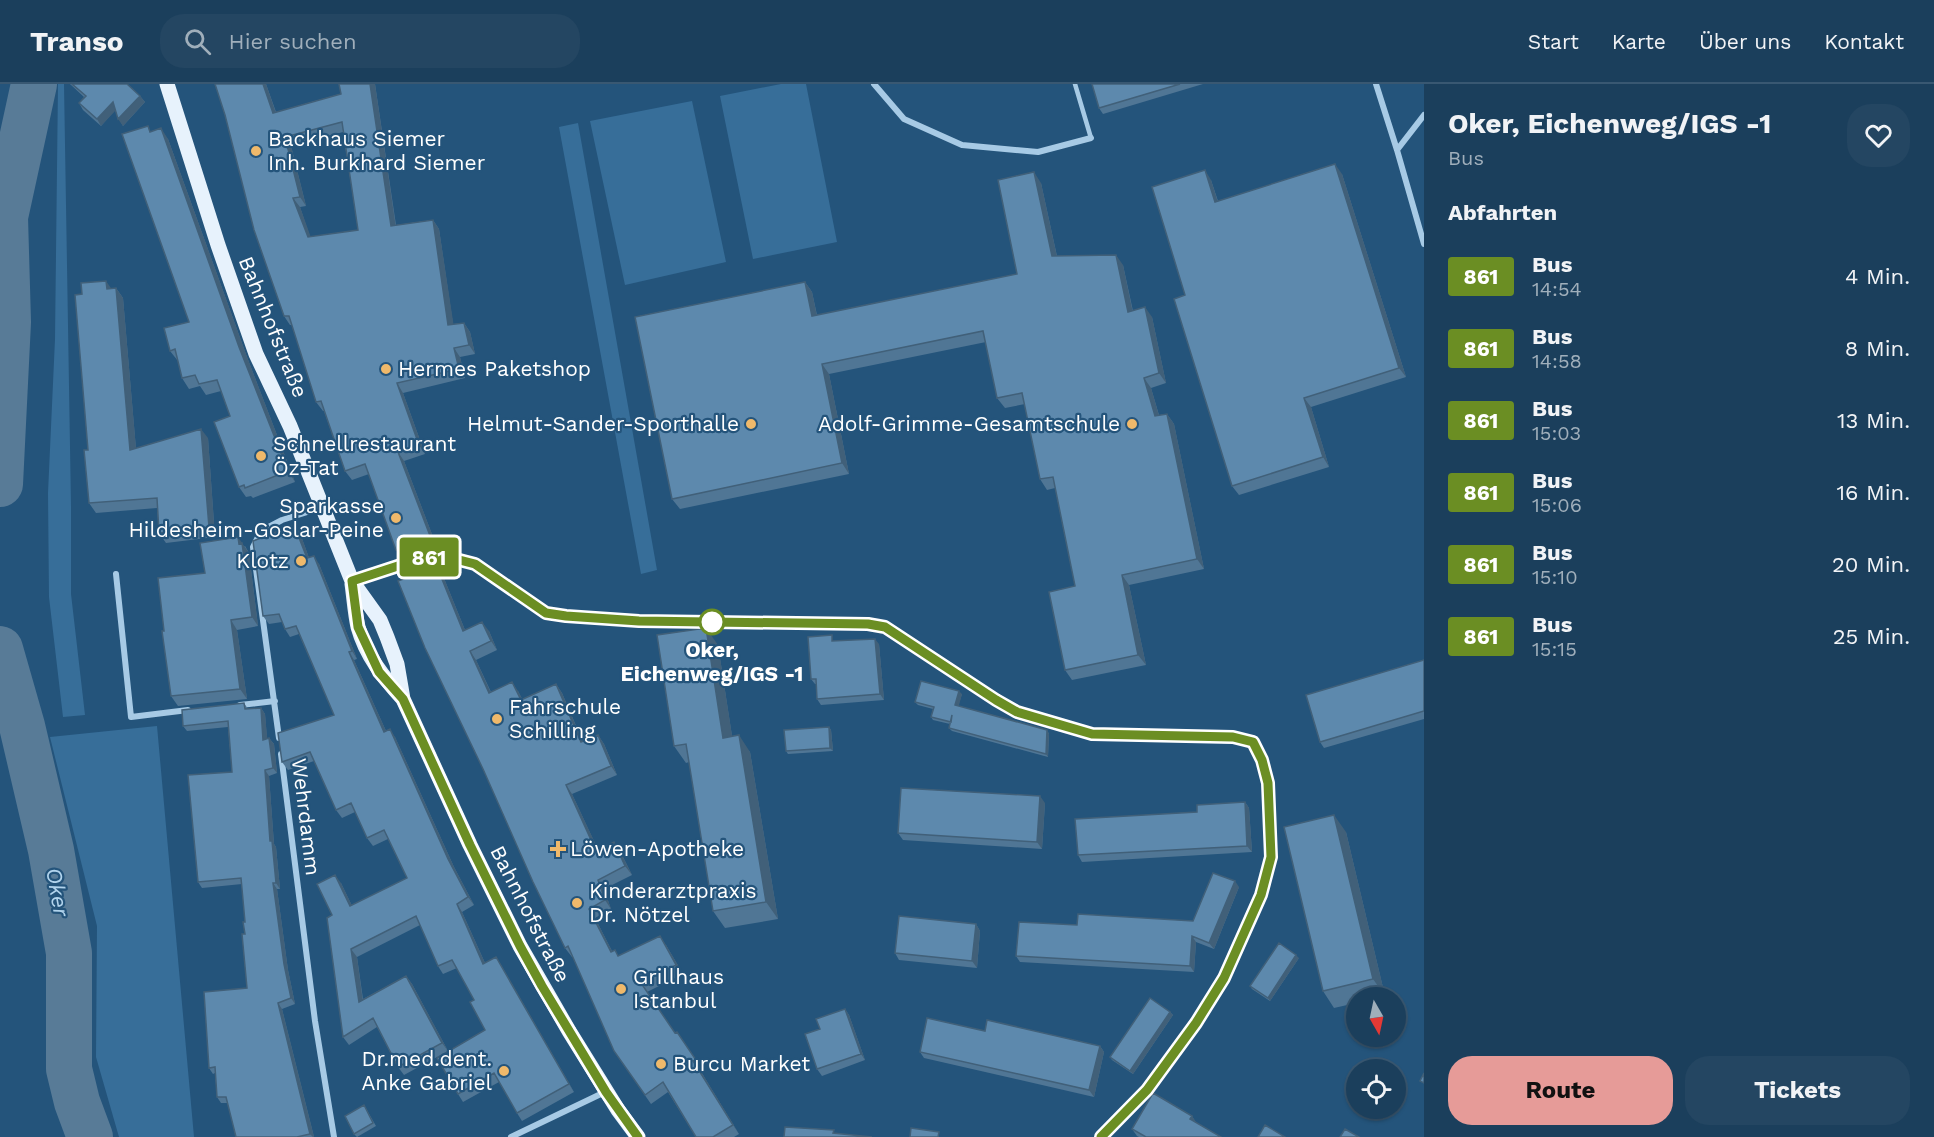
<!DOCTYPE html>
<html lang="de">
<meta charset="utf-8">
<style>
body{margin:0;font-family:"Work Sans",sans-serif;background:#244662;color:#f1f3f6;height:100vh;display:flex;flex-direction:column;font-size:22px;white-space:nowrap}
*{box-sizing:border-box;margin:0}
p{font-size:20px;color:#a0afbb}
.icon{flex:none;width:33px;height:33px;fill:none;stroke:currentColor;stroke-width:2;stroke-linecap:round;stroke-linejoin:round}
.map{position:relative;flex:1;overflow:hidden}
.side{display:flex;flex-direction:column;background:#1b3f5c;width:510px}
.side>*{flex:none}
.badge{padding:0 12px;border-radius:4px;font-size:21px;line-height:39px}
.needle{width:39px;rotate:171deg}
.tools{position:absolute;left:1346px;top:903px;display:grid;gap:12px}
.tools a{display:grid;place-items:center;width:60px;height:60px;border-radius:50%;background:#1b3f5c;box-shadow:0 2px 4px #0004,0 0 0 2px #395872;font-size:30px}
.map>.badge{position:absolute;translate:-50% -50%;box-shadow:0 0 0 3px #fff}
h2{padding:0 24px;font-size:22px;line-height:54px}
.round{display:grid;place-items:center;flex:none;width:63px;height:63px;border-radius:24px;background:#244662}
.overview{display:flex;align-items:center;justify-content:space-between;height:102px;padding:0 24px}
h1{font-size:28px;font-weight:700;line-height:45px}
.cta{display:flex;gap:12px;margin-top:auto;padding:12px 24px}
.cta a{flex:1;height:69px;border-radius:24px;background:#e69b98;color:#111;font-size:24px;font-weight:700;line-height:69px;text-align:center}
.cta a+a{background:#244662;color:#f1f3f6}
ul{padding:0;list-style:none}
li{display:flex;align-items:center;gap:18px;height:72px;padding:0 24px}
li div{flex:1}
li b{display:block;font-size:22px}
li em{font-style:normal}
li .badge{min-width:66px;font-weight:700;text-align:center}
header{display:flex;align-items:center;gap:36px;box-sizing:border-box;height:84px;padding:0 30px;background:#1b3f5c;border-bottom:2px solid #395872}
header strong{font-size:28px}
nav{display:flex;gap:33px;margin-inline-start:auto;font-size:21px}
.search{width:420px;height:54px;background:#244662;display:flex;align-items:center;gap:15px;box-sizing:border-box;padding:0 21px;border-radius:24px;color:#a0afbb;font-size:22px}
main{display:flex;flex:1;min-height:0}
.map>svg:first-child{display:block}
.green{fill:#376e99}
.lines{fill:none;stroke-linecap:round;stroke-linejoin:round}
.river{stroke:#587b97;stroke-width:46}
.service{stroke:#a7cae5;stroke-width:4.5}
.minor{stroke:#a7cae5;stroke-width:6}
.primary{stroke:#e7f2fc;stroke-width:15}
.wall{fill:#507695;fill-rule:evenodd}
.shaded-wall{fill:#416079}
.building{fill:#5d89ad;stroke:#416079;stroke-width:1.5;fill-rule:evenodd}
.line-casing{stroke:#fff;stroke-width:14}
.line{stroke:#6b8e23;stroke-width:9}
.poi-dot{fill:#efb96b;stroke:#24547b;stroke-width:2}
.stop-dot{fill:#fff;stroke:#6b8e23;stroke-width:3}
.labels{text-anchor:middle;stroke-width:4.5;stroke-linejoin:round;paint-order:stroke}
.poi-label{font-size:21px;fill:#fff;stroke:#24547b;text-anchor:start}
.street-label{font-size:21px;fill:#fff;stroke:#24547b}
.stop-label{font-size:21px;font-weight:bold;fill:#fff;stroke:#24547b}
.water-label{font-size:22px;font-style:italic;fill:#b2d4ed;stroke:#24547b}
</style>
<header>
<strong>Transo</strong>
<div class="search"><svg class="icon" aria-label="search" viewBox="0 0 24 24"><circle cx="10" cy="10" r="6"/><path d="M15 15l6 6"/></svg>Hier suchen</div>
<nav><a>Start</a><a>Karte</a><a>Über uns</a><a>Kontakt</a></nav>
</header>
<main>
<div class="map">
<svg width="1424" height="1053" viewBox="0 0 1424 1053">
<rect width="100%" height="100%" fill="#24547b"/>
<path class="green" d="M58,0H64L71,422V510L85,631L63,633L49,513L48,409L55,255Z
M781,0H806L837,158L753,175L720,12Z
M692,17L726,178L625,201L590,37Z
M578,39L657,486L641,490L559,43Z
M157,642L194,1053H119L96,973L97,842L50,653Z"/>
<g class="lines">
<path class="river" d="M0,400L8,238L5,133L34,0
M0,565L22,642L51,766L69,869V985L77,1018L90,1053"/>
<path class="service" d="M1075,0L1091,54"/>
<path class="minor" d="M874,0L904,35L962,61L1038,68L1091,54
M1376,0L1397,66
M1424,31L1397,66L1424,160
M440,471L475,480L536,523L546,529L566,532L639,537L868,540L885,544L996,616L1017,628L1092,650L1233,653L1253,658L1262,676L1268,700L1271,773L1261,811L1224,894L1196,939L1147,1006L1101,1053
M116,490L131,633L188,626
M354,497L404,480
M240,621L275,617
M279,654L253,463L261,447L282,436L320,424
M281,670L315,937L334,1053
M511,1053L605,1008"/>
<path class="primary" d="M167,0L218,161L256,270L290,342L352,497L380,536L387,553L397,580L403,615L470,761L520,862L569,947L618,1026L638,1053
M352,500C354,514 355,529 358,543C366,572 384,594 403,615"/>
</g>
<path class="wall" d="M70,0H127L140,12L145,18L123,42L115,26L101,42L83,26L79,19L84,13Z
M215,0H266L276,28L375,0L396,141L433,136L439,145L453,240L464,239L470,248L475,270L460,273L465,294L403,309L425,370L404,377L438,466L436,468L444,481L439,482L465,546L489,547L497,566L476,576L491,608L518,607L522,615L556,600L562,609L583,658L598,651L604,660L617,691L572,710L598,766L614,758L620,767L632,791L604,805L611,825L595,834L612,867L619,872L666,861L683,890L647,908L675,949L677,948L702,985L700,986L739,1050L734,1053H696L668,1008L651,1020L614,967L573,872L572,873L565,864L406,494L401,473L396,466L369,390L352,396L345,387L324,327H323L316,318L292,241H290L284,232L225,31ZM343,48L358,146L310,153L300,123L306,122L291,62Z
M1092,0H1203L1103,30L1099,24Z
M152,47L168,55L247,273L295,398L253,414L251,412L246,413L239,403L230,332L221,307L206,311L200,302L189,305L182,294L178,277L170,267L189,238Z
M1342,90L1406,293L1311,323L1329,383L1239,411L1232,402L1185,211L1211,96L1218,117Z
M1041,99L1057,172L1123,181L1133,227L1152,233L1166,299L1151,304L1159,331L1167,330L1174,340L1204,485L1129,501L1146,581L1072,596L1065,586L1075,502L1055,404L1047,406L1040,395L1025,320L1005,324L997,314L986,258L829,290L849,390L680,425L672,415L805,198L812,208L817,231L1017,190Z
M116,204L123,214L136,365L208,354L215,453L166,459L159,449L157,424L96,429L89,419L88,366L111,205Z
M294,441L300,449L309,474L319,480L357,575L354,576L386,647L395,653L454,783L474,821L462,828L485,879L496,873L501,881L574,1008L522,1037L517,1029L499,998L463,1018L458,1010L485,946L474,916L457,884L443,890L438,882L420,841L357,873L363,915L406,892L412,900L448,967L404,991L398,983L377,943L349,961L343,953L332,831L341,799L352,822L407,794L388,755L373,762L367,754L355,728L342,734L336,726L314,677L288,686L282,678L334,631L299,550L290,553L285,545L282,538L269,540L263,532Z
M245,462L249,469L258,542L237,546L247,615L178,622L171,612L205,489Z
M836,557L879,560L884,616L821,621L817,615L816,600H815L811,595Z
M718,561L732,652L750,668L778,835L725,844L713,827L689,678L686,679L674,662Z
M1424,576V635L1324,664L1320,658Z
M962,610L958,622L1047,646L1049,650L1048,673L952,647L949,644L950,640L933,636L931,633L933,625L918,621L915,618Z
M244,619L248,625L261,624L265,630L267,655L269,654L274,660L277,689L269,692L274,760L276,763L280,805H277L288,886L295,920L282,925L314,1053H236L228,1019H221L217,1013L215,989L213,990L209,984L247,904L245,838L242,800L202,804L198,798L232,688L228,643L187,647L183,642Z
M829,643L831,646L833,667L788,670L786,667Z
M1245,718L1249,724L1252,768L1082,778L1078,771L1197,728Z
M1045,719L1042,765L903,756L898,749Z
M1346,748L1385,912L1379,914H1356V919L1334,924L1323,907Z
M1239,803L1214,865L1196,858L1194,888L1020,878L1016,872L1193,837Z
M976,840L980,847L977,884L899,876L895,869Z
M1299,874L1270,917L1252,905L1250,902Z
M845,925L849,931L865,976L822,992L817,985L820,945Z
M1170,928L1173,931L1133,990L1112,976L1110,973Z
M985,947L1100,962L1104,968L1094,1013L924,974L920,968Z
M364,1021L376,1042L357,1053L354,1050Z
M1192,1032L1196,1039L1221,1053H1139L1137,1052L1132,1045Z"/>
<path class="shaded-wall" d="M263,0H266L279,38L273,29Z
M370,0H375L397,151L391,142Z
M140,12L145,18L123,42L118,35Z
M113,18L117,25L101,42L97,35Z
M161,44L168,55L247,273L295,398L288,387L239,263Z
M285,53L291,62L306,122L300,113Z
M1335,80L1342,90L1406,293L1399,284Z
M1205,86L1211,96L1221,128L1215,118Z
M1034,88L1041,99L1059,182L1052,172Z
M293,114L300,123L314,162L308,153Z
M433,136L439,145L455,250L448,241Z
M1116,171L1123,181L1135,239L1128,228Z
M106,197L113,207L107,205Z
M805,198L812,208L819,242L812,232Z
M116,204L123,214L137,376L130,366Z
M1145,223L1152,233L1166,299L1159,289Z
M464,239L470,248L475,270L469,261Z
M454,264L460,273L465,294L459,285Z
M822,280L829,290L849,390L842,379Z
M1144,294L1151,304L1162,342L1155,332Z
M397,299L403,309L425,370L419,361Z
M1304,314L1311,323L1329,383L1323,373Z
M1167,330L1174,340L1204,485L1197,475Z
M201,345L208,354L215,453L209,443Z
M398,368L404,377L438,466L432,457Z
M294,441L300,449L312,482L307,474Z
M238,453L249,469L258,542L252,533Z
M314,472L319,480L357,575L352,567Z
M433,473L439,482L469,556L463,547Z
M1122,491L1129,501L1146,581L1138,571Z
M231,536L237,546L247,615L240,605Z
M482,538L489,547L497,566L491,557Z
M706,544L718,561L735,671L723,654Z
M875,555L879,560L884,616L880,610Z
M470,567L476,576L495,618L489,609Z
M349,568L354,576L390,656L384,648Z
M512,598L518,607L527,625L521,616Z
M556,600L562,609L587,668L581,658Z
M959,607L962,610L958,625L955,621Z
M261,624L265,630L268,662L263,656Z
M829,643L831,646L833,667L830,664Z
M390,645L395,653L454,783L474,821L468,813L448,775Z
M1047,646L1049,650L1048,673L1046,670Z
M598,651L604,660L617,691L611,682Z
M739,651L750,668L778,835L766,818Z
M269,654L274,660L277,689L273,684Z
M265,686L269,692L274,760L276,763L280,805L276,799L270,757Z
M566,701L572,710L603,776L596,767Z
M1040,712L1045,719L1042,765L1037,758Z
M1245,718L1249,724L1252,768L1247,762Z
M1334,731L1346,748L1385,912L1373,895Z
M614,758L620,767L632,791L625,782Z
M335,791L341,799L356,830L350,822Z
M598,796L604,805L611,825L605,816Z
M1235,797L1239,803L1214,865L1209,859Z
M273,799L277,805L288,886L295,920L291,914L284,880Z
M457,820L462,828L489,888L483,880Z
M589,825L595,834L617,877L611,868Z
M976,840L980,847L977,884L972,877Z
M660,852L666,861L683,890L676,881Z
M1192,852L1196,858L1194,888L1190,882Z
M351,865L357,873L364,926L359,918Z
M1296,871L1299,874L1270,917L1268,914Z
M496,873L501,881L574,1008L569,1000Z
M406,892L412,900L448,967L442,959Z
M278,919L282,925L314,1053H313L310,1050Z
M845,925L849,931L865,976L861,970Z
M1170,928L1173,931L1133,990L1130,987Z
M1100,962L1104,968L1094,1013L1089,1006Z
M693,977L700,986L739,1050L733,1041Z
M1192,1032L1196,1038L1194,1042L1190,1035Z"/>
<path class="building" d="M72,0H127L140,12L118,35L113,18L97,35L79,19L86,12Z
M215,0H263L273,29L341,10L339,0H370L391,142L433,136L448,241L464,239L469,261L454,264L459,285L397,299L419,361L398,368L432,457L429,460V464L436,468L437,472L433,473L463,547L482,538L491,557L470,567L489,609L512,598L521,616L556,600L581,658L598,651L611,682L566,701L596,767L614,758L625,782L598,796L605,816L589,825L611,868L615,866L618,872L660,852L676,881L641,899L675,949L677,948L696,976L693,977L733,1041L713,1053H696L663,998L645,1011L614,967L568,862L565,864L533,798L483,685L425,564L398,497L406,494L400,476L403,470L401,467L396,466L365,380L345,387L321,317L316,318L289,232H284L254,146L225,31ZM342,38L358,146L308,153L293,114L300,113L285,53Z
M1092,0H1180L1099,24Z
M148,42L150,48L161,44L239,263L288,387L245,404L244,401L239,403L214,338L230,332L217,296L199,300L195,291L182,294L175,265L170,267L164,244L189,238L122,50Z
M1335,80L1399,284L1304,314L1323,373L1232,402L1174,215L1185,211L1152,103L1205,86L1215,118Z
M1034,88L1052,172L1116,171L1128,228L1145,223L1159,289L1144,294L1155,332L1167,330L1197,475L1122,491L1138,571L1065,586L1049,508L1075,502L1053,393L1040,395L1022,309L997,314L983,247L822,280L842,379L672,415L635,233L805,198L812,232L1017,190L998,96Z
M106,197L107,205L116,204L130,366L201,345L209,443L159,449L157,414L89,419L84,366H88L75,211L82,210L81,199Z
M294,441L307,474L314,472L352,567L349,568L384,648L390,645L448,775L468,813L457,820L483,880L496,873L569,1000L517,1029L494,989L458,1010L437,974L485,946L470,918L474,916L452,876L438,882L416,832L351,865L359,918L406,892L442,959L398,983L373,934L343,953L327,834L332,831L317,800L335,791L350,822L407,794L384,746L367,754L351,719L336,726L310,668L282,678L278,649L334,631L296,542L285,545L279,530L263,532L253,457Z
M238,453L239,460L242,459L252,533L231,536L240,605L171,612L162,547H164L158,494L205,489L200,459Z
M706,544L723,654L739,651L766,818L713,827L686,660L674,662L657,551Z
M832,551V557L875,555L880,610L817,615L816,595H811L808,553Z
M1424,576V627L1320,658L1306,611Z
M921,597L959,607L955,621L1047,646L1046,670L949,644L952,631L951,638L931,633L934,623L915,618Z
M244,619L245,625L261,624L263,656L269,654L273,684L265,686L270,757H272L276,799H273L284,880L291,914L278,919L310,1050L297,1053H236L226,1013H217L215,983L209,984L204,908L247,904L242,850H245L243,838H245L241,794L198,798L188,691L232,688L228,637L183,642L182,626Z
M829,643L830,664L786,667L784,646Z
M901,704L1040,712L1037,758L898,749Z
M1245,718L1247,762L1078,771L1075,735L1197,728V721Z
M1334,731L1373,895L1323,907L1284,743Z
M1213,789L1235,797L1209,859L1192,852L1190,882L1016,872L1019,838L1077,841L1078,830L1193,837Z
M899,832L976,840L972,877L895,869Z
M1279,859L1296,871L1268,914L1250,902Z
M1150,914L1170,928L1130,987L1110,973Z
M845,925L861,970L817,985L805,950L820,945L816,935Z
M927,934L985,947L987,936L1100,962L1089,1006L920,968Z
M1424,989V999L1420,997Z
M1153,1009L1192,1032L1190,1035L1221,1053H1146L1132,1045Z
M364,1021L373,1039L354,1050L345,1032Z
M1265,1041L1285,1053H1258Z
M785,1043L834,1046L833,1049L872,1053H784Z
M911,1044L939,1048L938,1053H910Z
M1345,1045L1359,1053H1340Z"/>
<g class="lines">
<g class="line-casing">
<path id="line" d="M638,1053L606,1008L542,902L520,862L470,761L403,615L379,588L358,543L352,497L404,480L440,471L475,480L546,529L566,532L639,537L868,540L885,543L996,616L1017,628L1092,650L1233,653L1253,658L1262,676L1268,699L1271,773L1261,811L1224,894L1196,939L1147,1006L1101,1053"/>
</g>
<use href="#line" class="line"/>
</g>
<g class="poi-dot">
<circle cx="256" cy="67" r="6"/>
<circle cx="386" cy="285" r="6"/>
<circle cx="751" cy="340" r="6"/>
<circle cx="1132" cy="340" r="6"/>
<circle cx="261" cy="372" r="6"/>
<circle cx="396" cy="434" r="6"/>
<circle cx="301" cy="477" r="6"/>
<circle cx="497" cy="635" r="6"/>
<path d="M555 756h6v6h6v6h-6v6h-6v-6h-6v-6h6z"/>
<circle cx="577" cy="819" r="6"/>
<circle cx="621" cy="905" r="6"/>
<circle cx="661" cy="980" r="6"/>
<circle cx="504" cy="987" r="6"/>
</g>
<circle class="stop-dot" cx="712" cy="538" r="12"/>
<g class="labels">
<g class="poi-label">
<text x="268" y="62">Backhaus Siemer<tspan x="268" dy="24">Inh. Burkhard Siemer</tspan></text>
<text x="398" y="292">Hermes Paketshop</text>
<text x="739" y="347" text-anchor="end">Helmut-Sander-Sporthalle</text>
<text x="1120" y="347" text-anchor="end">Adolf-Grimme-Gesamtschule</text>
<text x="273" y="367">Schnellrestaurant<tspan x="273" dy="24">Öz-Tat</tspan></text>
<text x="384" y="429" text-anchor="end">Sparkasse<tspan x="384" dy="24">Hildesheim-Goslar-Peine</tspan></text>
<text x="289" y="484" text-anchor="end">Klotz</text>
<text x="509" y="630">Fahrschule<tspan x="509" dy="24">Schilling</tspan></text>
<text x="570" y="772">Löwen-Apotheke</text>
<text x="589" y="814">Kinderarztpraxis<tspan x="589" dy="24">Dr. Nötzel</tspan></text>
<text x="633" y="900">Grillhaus<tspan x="633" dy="24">Istanbul</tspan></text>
<text x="492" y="982" text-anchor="end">Dr.med.dent.<tspan x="492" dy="24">Anke Gabriel</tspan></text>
<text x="673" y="987">Burcu Market</text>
</g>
<g class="street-label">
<text transform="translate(273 243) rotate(68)" y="7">Bahnhofstraße</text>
<text transform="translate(306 733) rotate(83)" y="7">Wehrdamm</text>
<text transform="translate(530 830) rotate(63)" y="7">Bahnhofstraße</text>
</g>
<g class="stop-label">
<text x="712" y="573">Oker,<tspan x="712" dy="24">Eichenweg/IGS -1</tspan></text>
</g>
<g class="water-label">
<text transform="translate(58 808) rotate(80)" y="8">Oker</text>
</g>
</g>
</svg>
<div class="tools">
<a><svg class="needle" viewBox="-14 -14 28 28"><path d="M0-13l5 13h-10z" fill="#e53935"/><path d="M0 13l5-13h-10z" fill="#a0afbb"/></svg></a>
<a><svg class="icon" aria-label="locate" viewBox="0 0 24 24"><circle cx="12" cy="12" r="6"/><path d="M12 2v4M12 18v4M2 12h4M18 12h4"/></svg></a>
</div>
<b class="badge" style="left:429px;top:473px;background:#6b8e23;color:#fff">861</b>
</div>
<section class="side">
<div class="overview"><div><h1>Oker, Eichenweg/IGS -1</h1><p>Bus</p></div><a class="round"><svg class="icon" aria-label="heart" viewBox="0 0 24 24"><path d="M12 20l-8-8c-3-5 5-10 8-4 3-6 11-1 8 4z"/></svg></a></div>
<h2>Abfahrten</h2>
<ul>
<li><span class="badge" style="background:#6b8e23;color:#fff">861</span><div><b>Bus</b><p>14:54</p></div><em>4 Min.</em></li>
<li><span class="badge" style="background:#6b8e23;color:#fff">861</span><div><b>Bus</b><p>14:58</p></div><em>8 Min.</em></li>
<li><span class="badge" style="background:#6b8e23;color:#fff">861</span><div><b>Bus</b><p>15:03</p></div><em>13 Min.</em></li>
<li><span class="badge" style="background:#6b8e23;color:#fff">861</span><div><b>Bus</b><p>15:06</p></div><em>16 Min.</em></li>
<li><span class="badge" style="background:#6b8e23;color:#fff">861</span><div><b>Bus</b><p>15:10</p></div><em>20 Min.</em></li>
<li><span class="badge" style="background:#6b8e23;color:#fff">861</span><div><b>Bus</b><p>15:15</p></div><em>25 Min.</em></li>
</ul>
<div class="cta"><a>Route</a><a>Tickets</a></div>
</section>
</main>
